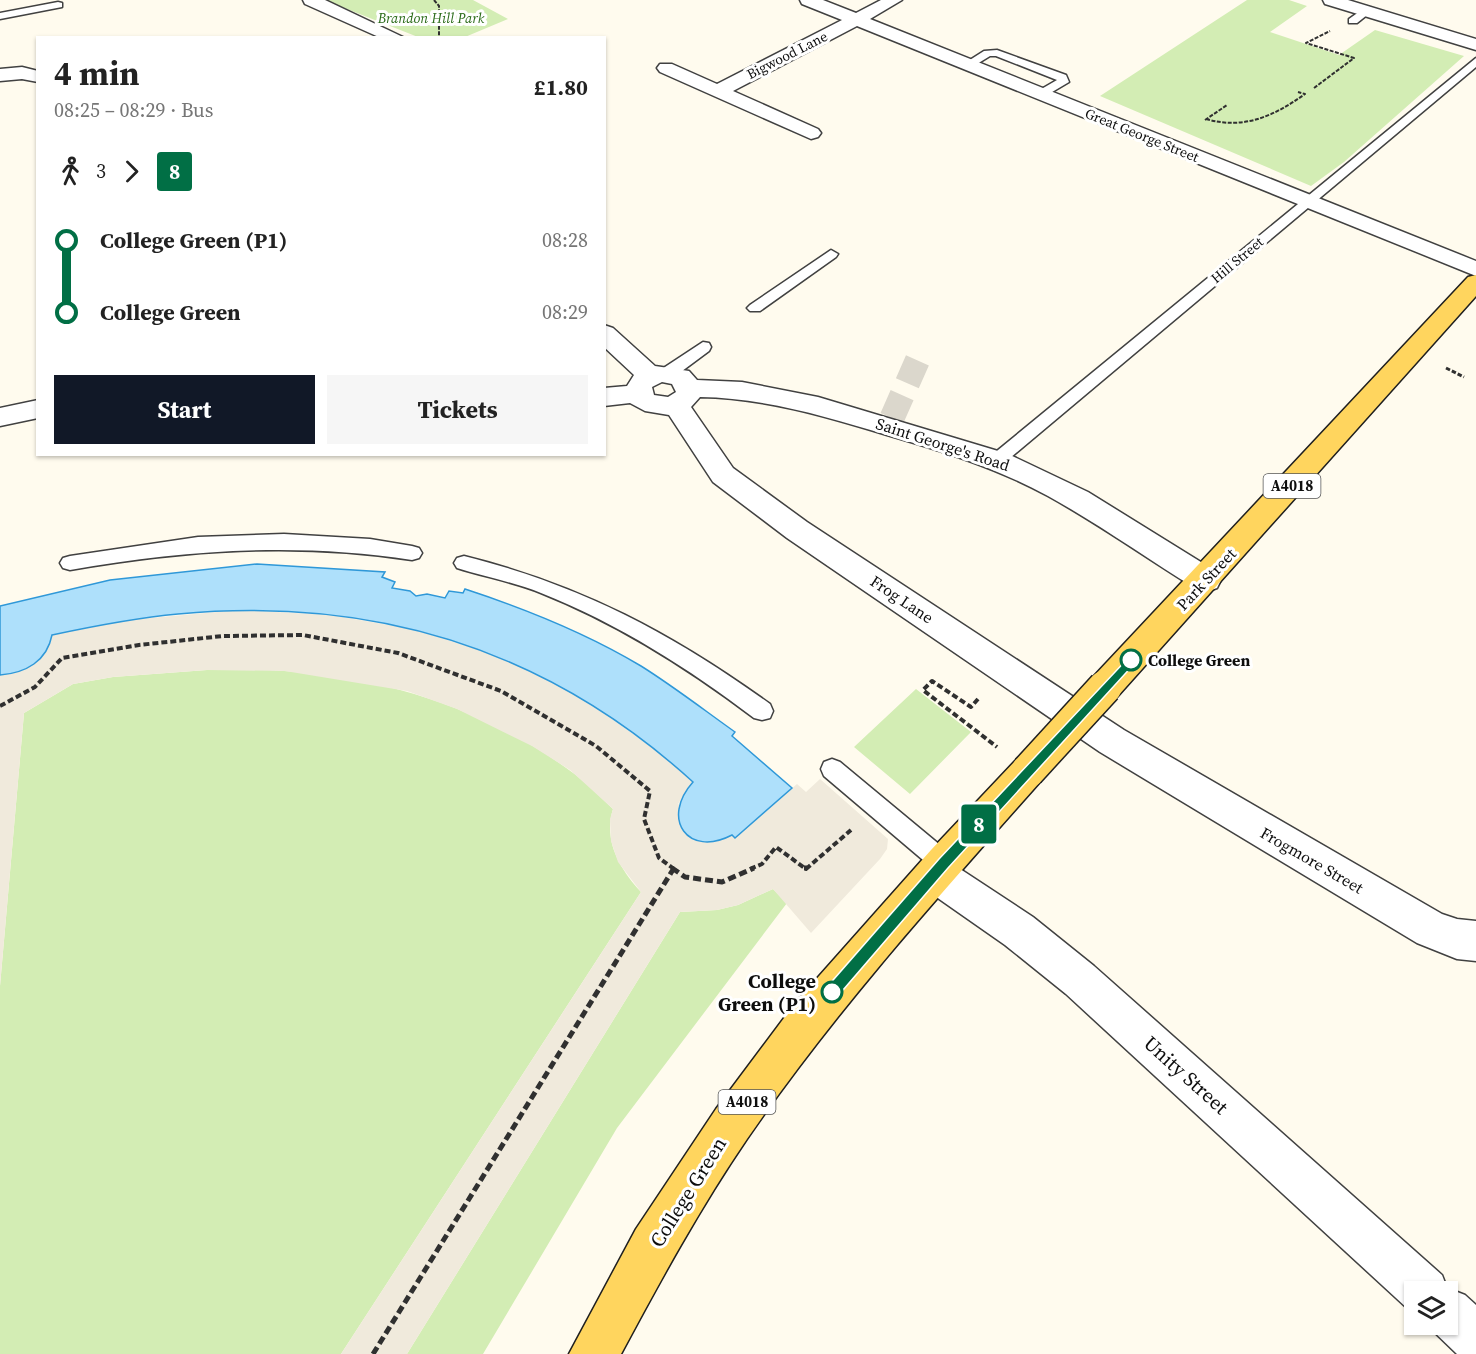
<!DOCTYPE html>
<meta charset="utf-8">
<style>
body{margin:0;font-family:"Source Serif 4",serif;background:#f6f6f6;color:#222;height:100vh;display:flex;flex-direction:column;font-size:22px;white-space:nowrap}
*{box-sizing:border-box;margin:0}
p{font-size:20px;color:#767676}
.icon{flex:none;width:33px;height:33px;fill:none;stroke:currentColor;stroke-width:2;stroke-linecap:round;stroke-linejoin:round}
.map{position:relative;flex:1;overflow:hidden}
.panel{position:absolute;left:36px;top:36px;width:570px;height:420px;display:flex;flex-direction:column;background:#fff;border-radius:0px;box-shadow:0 2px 4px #0004}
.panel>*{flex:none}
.badge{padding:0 12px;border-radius:4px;font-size:21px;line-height:39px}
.buttons{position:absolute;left:1404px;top:1281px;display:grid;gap:12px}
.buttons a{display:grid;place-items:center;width:54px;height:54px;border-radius:0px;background:#fff;box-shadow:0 2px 4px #0004;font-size:30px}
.map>.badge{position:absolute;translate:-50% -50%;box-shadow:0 0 0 3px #fff}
.legs{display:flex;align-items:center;gap:9px;height:66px;padding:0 18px;font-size:20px}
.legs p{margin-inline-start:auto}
.overview{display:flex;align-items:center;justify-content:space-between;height:102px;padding:0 18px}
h1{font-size:33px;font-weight:700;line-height:45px}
.cta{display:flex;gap:12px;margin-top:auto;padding:12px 18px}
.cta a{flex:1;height:69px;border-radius:0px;background:#111827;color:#fff;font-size:24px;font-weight:700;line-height:69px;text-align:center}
.cta a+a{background:#f6f6f6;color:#222}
ul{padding:0 18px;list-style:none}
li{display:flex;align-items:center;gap:21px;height:72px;font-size:22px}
li i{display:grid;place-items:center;width:9px;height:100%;margin:0 8px;background:currentColor}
li i::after{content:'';width:15px;height:15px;margin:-8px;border:4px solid;border-radius:50%;background:#fff}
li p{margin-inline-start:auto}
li:first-child i{background:linear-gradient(#0000 50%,currentColor 0)}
li:last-child i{background:linear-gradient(currentColor 50%,#0000 0)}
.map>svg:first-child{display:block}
.green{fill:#d3edb4}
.plaza{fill:#f0eadc}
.water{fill:#aee0fb;stroke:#2f98d8;stroke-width:1.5}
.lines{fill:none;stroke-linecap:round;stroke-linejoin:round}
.street-tunnel{stroke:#dbd7cc;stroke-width:25;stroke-dasharray:25 13;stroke-linecap:butt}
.lane-casing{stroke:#414141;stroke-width:3}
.street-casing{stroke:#414141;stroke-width:3}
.primary-casing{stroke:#1f1f1f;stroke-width:3}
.path-far3{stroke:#303030;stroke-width:2;stroke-dasharray:4 1.5;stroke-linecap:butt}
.path-far2{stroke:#303030;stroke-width:3;stroke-dasharray:4.5 2;stroke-linecap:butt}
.path-far1{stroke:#303030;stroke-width:4;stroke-dasharray:6 3;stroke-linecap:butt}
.path{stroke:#303030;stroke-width:5;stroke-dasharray:8 4;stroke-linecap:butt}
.lane{fill:#fff;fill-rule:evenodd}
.street{fill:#fff;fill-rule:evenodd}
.primary{fill:#ffd55e;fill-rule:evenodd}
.primary-bridge-casing{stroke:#1f1f1f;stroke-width:36;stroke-linecap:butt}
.primary-bridge{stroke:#ffd55e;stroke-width:33}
.line-1{fill:#016f45;stroke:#fff;stroke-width:1.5}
.stop-1-dot{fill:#fff;stroke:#016f45;stroke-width:3}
.labels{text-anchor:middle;stroke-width:6;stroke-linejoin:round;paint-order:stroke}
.far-park-label{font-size:14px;font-style:italic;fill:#2b6b19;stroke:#fff}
.far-street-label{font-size:14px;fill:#0e0e0e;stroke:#fff}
.shield{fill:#fff;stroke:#565656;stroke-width:1.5}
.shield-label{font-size:15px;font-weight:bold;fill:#0e0e0e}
.street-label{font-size:16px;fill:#0e0e0e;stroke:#fff}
.stop-label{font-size:16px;font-weight:bold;fill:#0e0e0e;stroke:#fff;text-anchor:start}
.near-stop-label{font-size:20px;font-weight:bold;fill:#0e0e0e;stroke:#fff;text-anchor:end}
.near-street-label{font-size:20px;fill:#0e0e0e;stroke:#fff}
</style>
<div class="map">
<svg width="1476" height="1354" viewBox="0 0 1476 1354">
<rect width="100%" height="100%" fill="#fffbee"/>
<path class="green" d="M324,0H473L508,19L465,37H418Z
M1247,0H1289L1307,6L1270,32L1339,55L1375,30L1464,56L1344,162L1311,186L1100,96Z
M207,670C232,670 259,669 284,671C385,677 487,710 569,770C585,781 599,796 613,809C603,841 620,869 641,892L341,1354H0V986L24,713L73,684L113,677Z
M916,689L971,732L910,794L854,747Z
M773,889L787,903L617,1128L483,1354H407L680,912L717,910L738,905Z"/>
<path class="plaza" d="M239,610L331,615L412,629L505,658L543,676L584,699L668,759L693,782L678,804L726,838L732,835L735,838L797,784L806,792L820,779L888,839L887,849L880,859L811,933L773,889L738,905L717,910L680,912L407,1354H341L641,892L618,862L611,841L610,819L613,809L570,770L532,746L457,709L407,691L285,671L207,670L113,677L73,684L24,713L0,986V675L24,670L50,645L52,635L129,620Z"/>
<path class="water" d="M257,564L385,572L382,577L395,582L392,588L410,591L416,596L427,594L445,598L449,591L463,593L465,589C526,609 586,633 641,666C673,686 704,710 735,732L732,736L792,788L735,838L732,835C688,858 660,819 693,782C547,649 374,596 178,614C135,618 94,626 52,635C47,661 26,673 0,675V606L110,580Z"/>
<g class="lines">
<path class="street-tunnel" d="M892,418L922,350"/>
<g class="lane-casing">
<path id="lane" d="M58,2L62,3V7L0,19V13Z
M1363,9L1372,11L1357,23H1349V19Z
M997,50L1066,75L1069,82L1042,98L1038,97V91L1057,80L996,56H990L972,67L962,65L984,51Z
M1476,58V67L1004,463H992L989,459L992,455Z
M831,250L838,254L836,257L760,311H750L747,308L750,305Z
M703,342L709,343L711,347L709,351L674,377H662L660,373L662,369Z
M284,534L370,539L412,546L419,548L422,553L419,558L412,560C296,542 185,550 70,570L63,568L60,563L63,558L70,556L198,537Z
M464,556C581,585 673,634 770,704L773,711L770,718L762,720L754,718C688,668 619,624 541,593C514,582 485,577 457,568L454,563L457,558Z
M832,759L840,762L952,855L956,863L952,871L944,874L936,871L824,776L821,769L824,762Z"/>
</g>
<g class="street-casing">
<path id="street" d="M303,0H325L405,38H381L305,4Z
M800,0H823L856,13L881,0H902L870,19L1476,261V276L857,26L733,91L818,129L821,133L818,137L811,139L660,72L657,68L660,64H672L717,84L842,20L802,4Z
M1323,0H1348L1476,39V50L1325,4Z
M22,67L38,71V82L22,79L0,81V69Z
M604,325L613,328L655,366L689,371L697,380L742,382L818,397L1008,454L1088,492L1217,572L1221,580L1217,588L1206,592L1195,588C1146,558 1099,524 1048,496C997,468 942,451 887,435C825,416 764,398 700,397L691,407L733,468L807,522L1124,730L1442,914L1457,919L1476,921V961L1457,959L1417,943L1100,752L787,538L713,482L669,415L645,411L630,403L604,406V388L627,386L634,375L604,347ZM662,382L672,384L676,392L668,397L654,395L652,387Z
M38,400V418L0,426V408Z
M935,856L948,861L1033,917L1094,966L1442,1275L1447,1288L1465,1295L1476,1305V1354H1457L1431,1329L1429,1324H1448V1292H1414V1312L1408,1309L1066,994L1005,945L922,887L916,874L922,861Z"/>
</g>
<g class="primary-casing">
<path id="primary" d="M1476,275V296L1117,697L1105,701L1093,697L1088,687L1093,677L1468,277Z
M1028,755L1040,760L1046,771L1040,782C938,897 834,1012 747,1139C700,1208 660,1281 621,1354H569L636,1229L716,1109L796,1002L931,850L1016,760Z"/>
</g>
<path class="path-far3" d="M434,0L439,6V38
M1314,88L1354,58L1306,43L1330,31
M1206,119C1244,130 1274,116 1305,94L1298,92
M1205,120L1227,105"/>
<path class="path-far2" d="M1446,368L1464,377"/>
<path class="path-far1" d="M978,699L971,707L932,681L923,690L997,747
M0,706L35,687L62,658L139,645L223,636L303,635L398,653L501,691L596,746L650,791L644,819L659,858L674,869
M750,869L762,864L776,847L806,869L851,830"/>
<path class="path" d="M672,868L685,877L722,882L754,868
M804,868H807
M373,1354L674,868"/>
<use href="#lane" class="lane"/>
<use href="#street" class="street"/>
<use href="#primary" class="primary"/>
<g class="primary-bridge-casing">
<path id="primary-bridge" d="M1028,771L1105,687"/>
</g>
<use href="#primary-bridge" class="primary-bridge"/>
</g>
<path class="line-1" d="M1131,655L1135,656V663L948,868L837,997L832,999L827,997L825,992L827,987L939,859Z"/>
<g class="stop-1-dot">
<circle cx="1131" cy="660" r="10"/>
<circle cx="832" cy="992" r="10"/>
</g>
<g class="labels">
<g class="far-park-label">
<text x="431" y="23">Brandon Hill Park</text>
</g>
<g class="far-street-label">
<text transform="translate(787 55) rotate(-27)" y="5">Bigwood Lane</text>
<text transform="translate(1142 135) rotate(22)" y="5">Great George Street</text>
<text transform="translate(1237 260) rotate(-40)" y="5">Hill Street</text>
</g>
<g class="shield">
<rect x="1263.5" y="474" width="57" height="24" rx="4.5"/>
<rect x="718.5" y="1090" width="57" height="24" rx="4.5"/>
</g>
<g class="shield-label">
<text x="1292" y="491">A4018</text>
<text x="747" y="1107">A4018</text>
</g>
<g class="street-label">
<text transform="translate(943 444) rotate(18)" y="6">Saint George's Road</text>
<text transform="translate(1206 579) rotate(-47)" y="6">Park Street</text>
<text transform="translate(902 599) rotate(34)" y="6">Frog Lane</text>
<text transform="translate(1312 860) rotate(30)" y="6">Frogmore Street</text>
</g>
<g class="stop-label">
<text x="1148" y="666">College Green</text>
</g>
<g class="near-stop-label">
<text x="816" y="988">College<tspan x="816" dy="23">Green (P1)</tspan></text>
</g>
<g class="near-street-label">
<text transform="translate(1186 1075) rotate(42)" y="7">Unity Street</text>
<text transform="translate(688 1192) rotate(-58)" y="7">College Green</text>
</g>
</g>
</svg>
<div class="buttons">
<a><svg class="icon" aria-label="layers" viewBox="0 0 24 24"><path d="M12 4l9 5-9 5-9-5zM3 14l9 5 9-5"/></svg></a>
</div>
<b class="badge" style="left:979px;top:824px;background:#016f45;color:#fff">8</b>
<section class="panel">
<div class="overview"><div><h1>4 min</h1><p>08:25 – 08:29 · Bus</p></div><b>£1.80</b></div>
<div class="legs"><svg class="icon" aria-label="walk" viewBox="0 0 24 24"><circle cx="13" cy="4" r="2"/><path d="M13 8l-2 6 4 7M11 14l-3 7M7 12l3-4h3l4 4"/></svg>3<svg class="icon" aria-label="forward" viewBox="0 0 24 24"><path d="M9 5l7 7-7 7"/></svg><b class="badge" style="background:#016f45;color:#fff">8</b></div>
<ul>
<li><i style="color:#016f45"></i><b>College Green (P1)</b><p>08:28</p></li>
<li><i style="color:#016f45"></i><b>College Green</b><p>08:29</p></li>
</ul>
<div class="cta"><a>Start</a><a>Tickets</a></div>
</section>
</div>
